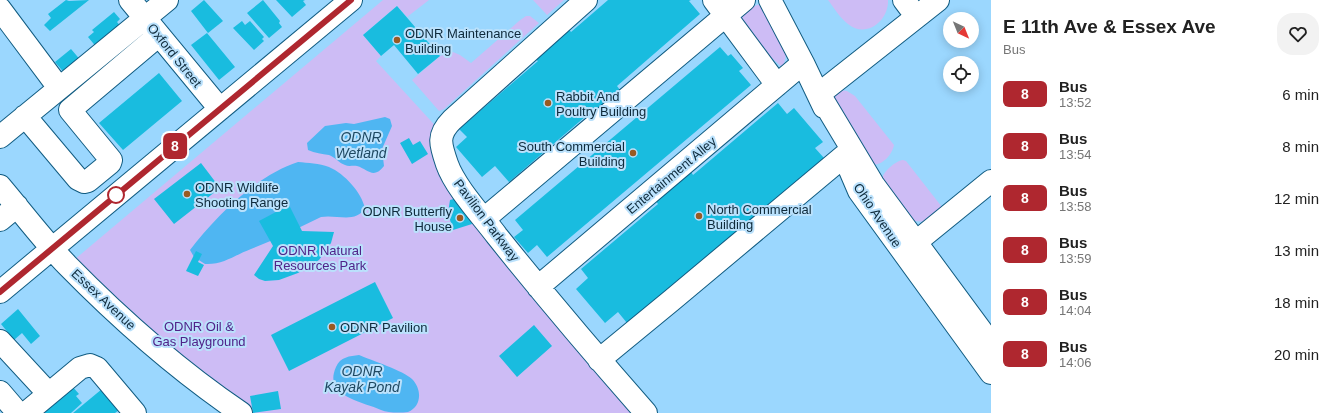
<!DOCTYPE html>
<style>
body{margin:0;font-family:Arial,sans-serif;background:#f2f2f2;color:#222;height:100vh;display:flex;flex-direction:column;font-size:15px;white-space:nowrap}
*{box-sizing:border-box;margin:0}
p{font-size:13px;color:#767676}
.icon{flex:none;width:22px;height:22px;fill:none;stroke:currentColor;stroke-width:2;stroke-linecap:round;stroke-linejoin:round}
.map{position:relative;flex:1;overflow:hidden}
.side{display:flex;flex-direction:column;background:#fff;width:340px}
.side>*{flex:none}
.badge{padding:0 8px;border-radius:6px;font-size:14px;line-height:26px}
.needle{width:26px;rotate:137deg}
.tools{position:absolute;left:943px;top:12px;display:grid;gap:8px}
.tools a{display:grid;place-items:center;width:36px;height:36px;border-radius:50%;background:#fff;box-shadow:0 2px 10px #0003;font-size:20px}
.map>.badge{position:absolute;translate:-50% -50%;box-shadow:0 0 0 2px #fff}
.round{display:grid;place-items:center;flex:none;width:42px;height:42px;border-radius:16px;background:#f2f2f2}
.overview{display:flex;align-items:center;justify-content:space-between;height:68px;padding:0 12px}
h1{font-size:19px;font-weight:700;line-height:30px}
ul{padding:0;list-style:none}
li{display:flex;align-items:center;gap:12px;height:52px;padding:0 12px}
li div{flex:1}
li b{display:block;font-size:15px}
li em{font-style:normal}
li .badge{min-width:44px;font-weight:700;text-align:center}
main{display:flex;flex:1;min-height:0}
.map>svg:first-child{display:block}
.built{fill:#9bd7fe;fill-rule:evenodd}
.green{fill:#cdbcf5}
.water{fill:#4fb6f2}
.building{fill:#19bcdf}
.lines{fill:none;stroke-linecap:round;stroke-linejoin:round}
.minor-casing{stroke:#115c82;stroke-width:24}
.minor{stroke:#fff;stroke-width:22}
.line-casing{stroke:#fff;stroke-width:9}
.line{stroke:#af272f;stroke-width:6}
.poi-dot{fill:#995a22;stroke:#bae1fc;stroke-width:1.5}
.stop-dot{fill:#fff;stroke:#af272f;stroke-width:2}
.labels{text-anchor:middle;stroke-width:4;stroke-linejoin:round;paint-order:stroke}
.poi-label{font-size:13px;fill:#0e2a3b;stroke:#bae1fc;text-anchor:start}
.street-label{font-size:13px;fill:#0e2a3b;stroke:#bae1fc}
.park-label{font-size:13px;fill:#502389;stroke:#bae1fc}
.water-label{font-size:14px;font-style:italic;fill:#1e4861;stroke:#bae1fc}
</style>
<main>
<div class="map">
<svg width="991" height="413" viewBox="0 0 991 413">
<rect width="100%" height="100%" fill="#bae1fc"/>
<path class="built" d="M0,0H991V413H0ZM950,19H972V41H950ZM950,63H972V85H950Z"/>
<path class="green" d="M383,0H429L407,17L397,6L363,35L381,56L376,61L442,133L444,153L646,413H241L68,265Z
M533,0H564L547,15Z
M828,0H888C889,21 866,39 848,24C840,18 834,8 828,0Z
M760,4H763L786,55L784,64L782,67L757,45L739,19L741,11Z
M526,16H530L539,23L444,109L439,111L412,80L440,56L453,52L460,55L471,63L519,21Z
M840,90L847,91L855,96L894,145C892,155 883,165 872,165L852,137L834,98V95Z
M903,160L906,161L942,207L926,222L914,221L882,179C883,172 895,161 903,160Z"/>
<path class="water" d="M385,117L390,119L392,126L382,149L384,166C373,180 368,169 357,166C353,165 349,167 345,165C339,163 335,157 329,155C322,154 315,153 308,150L307,143L325,126L346,123L354,124Z
M298,162C308,163 319,163 329,167C345,174 361,192 365,208C356,224 336,214 321,217C298,228 275,240 251,249C235,255 223,265 205,264L194,257L190,250C215,217 257,175 298,162Z
M359,355C371,360 404,371 412,379C422,389 422,406 408,412C400,413 388,413 381,410C360,401 323,396 336,367C340,357 350,356 359,355Z"/>
<path class="building" d="M66,0L69,1L89,0L50,31L44,25L51,18L48,14Z
M204,0L223,21L208,33L191,11Z
M263,0L280,21L279,23L282,27L269,38L247,13Z
M276,0H305L303,1L306,5L292,17Z
M608,0H691L689,1L700,14L617,86L620,90L588,118L586,116L509,182L495,166L482,177L456,147L467,137L459,129L538,61L533,58L568,28L571,32Z
M397,6L440,56L418,74L394,45L381,56L363,35Z
M114,12L120,19L117,22L123,29L98,49L88,37L94,32L92,30Z
M242,21L245,25L250,21L264,37L262,39L264,41L254,50L233,28Z
M207,33L235,67L219,80L191,45Z
M720,47L728,56L731,54L743,68L739,71L751,85L547,257L537,245L528,253L514,237L523,230L515,220Z
M71,49L82,62L66,75L55,62Z
M159,73L182,101L123,150L99,123Z
M778,103L787,114L794,108L823,142L815,148L824,158L740,229L709,261L706,257L627,323L618,312L605,323L576,289L588,278L581,269L658,204L655,200L690,170L693,175Z
M409,138L413,145L420,141L428,154L412,164L400,143Z
M201,163L220,188L174,224L154,199Z
M464,196L472,224L453,230L448,213L450,200Z
M289,205L302,231L334,232L331,243L319,260L298,273L279,280L265,281L259,279L254,275L273,246L259,221Z
M196,251L202,254L198,262L204,265L198,276L186,271Z
M375,282L393,318L289,371L271,335Z
M18,309L40,336L31,344L22,333L14,340L1,324Z
M534,325L552,346L517,377L499,356Z
M71,385L79,394L76,396L82,403L71,413H43Z
M102,389L119,410L115,413H73Z
M278,391L281,409L253,413L250,396Z"/>
<g class="lines">
<g class="minor-casing">
<path id="minor" d="M130,0L220,109
M586,0L452,120C437,135 440,144 447,164C455,187 482,216 497,236C545,296 595,355 646,413
M714,0L777,85
M770,0L803,63L824,107
M904,0L916,16
M938,0L819,94L873,184L991,344
M0,9L59,88
M25,116L78,179L84,182L88,181L110,163L111,160L70,110L159,35
M0,137L167,0
M847,163L859,191L991,373
M0,186C22,212 43,240 67,265C120,319 179,371 241,413
M484,219L744,0
M0,220L17,206
M905,251L991,181
M538,287L803,63
M0,292L351,0
M0,341L49,394
M599,360L672,300L844,156
M0,392L18,413
M26,413L80,368L90,365L97,368L135,413"/>
</g>
<use href="#minor" class="minor"/>
</g>
<g class="lines">
<g class="line-casing">
<path id="line" d="M0,292L351,0"/>
</g>
<use href="#line" class="line"/>
</g>
<g class="poi-dot">
<circle cx="397" cy="40" r="4"/>
<circle cx="548" cy="103" r="4"/>
<circle cx="633" cy="153" r="4"/>
<circle cx="187" cy="194" r="4"/>
<circle cx="699" cy="216" r="4"/>
<circle cx="460" cy="218" r="4"/>
<circle cx="332" cy="327" r="4"/>
</g>
<circle class="stop-dot" cx="116" cy="195" r="8"/>
<g class="labels">
<g class="poi-label">
<text x="405" y="38">ODNR Maintenance<tspan x="405" dy="15">Building</tspan></text>
<text x="556" y="101">Rabbit And<tspan x="556" dy="15">Poultry Building</tspan></text>
<text x="625" y="151" text-anchor="end">South Commercial<tspan x="625" dy="15">Building</tspan></text>
<text x="195" y="192">ODNR Wildlife<tspan x="195" dy="15">Shooting Range</tspan></text>
<text x="707" y="214">North Commercial<tspan x="707" dy="15">Building</tspan></text>
<text x="452" y="216" text-anchor="end">ODNR Butterfly<tspan x="452" dy="15">House</tspan></text>
<text x="340" y="332">ODNR Pavilion</text>
</g>
<g class="street-label">
<text transform="translate(175 55) rotate(51)" y="5">Oxford Street</text>
<text transform="translate(671 175) rotate(-40)" y="5">Entertainment Alley</text>
<text transform="translate(878 215) rotate(56)" y="5">Ohio Avenue</text>
<text transform="translate(487 220) rotate(53)" y="5">Pavilion Parkway</text>
<text transform="translate(104 299) rotate(43)" y="5">Essex Avenue</text>
</g>
<g class="park-label">
<text x="320" y="255">ODNR Natural<tspan x="320" dy="15">Resources Park</tspan></text>
<text x="199" y="331">ODNR Oil &amp;<tspan x="199" dy="15">Gas Playground</tspan></text>
</g>
<g class="water-label">
<text x="361" y="142">ODNR<tspan x="361" dy="16">Wetland</tspan></text>
<text x="362" y="376">ODNR<tspan x="362" dy="16">Kayak Pond</tspan></text>
</g>
</g>
</svg>
<div class="tools">
<a><svg class="needle" viewBox="-14 -14 28 28"><path d="M0-13l5 13h-10z" fill="#e53935"/><path d="M0 13l5-13h-10z" fill="#767676"/></svg></a>
<a><svg class="icon" aria-label="locate" viewBox="0 0 24 24"><circle cx="12" cy="12" r="6"/><path d="M12 2v4M12 18v4M2 12h4M18 12h4"/></svg></a>
</div>
<b class="badge" style="left:175px;top:146px;background:#af272f;color:#fff">8</b>
</div>
<section class="side">
<div class="overview"><div><h1>E 11th Ave &amp; Essex Ave</h1><p>Bus</p></div><a class="round"><svg class="icon" aria-label="heart" viewBox="0 0 24 24"><path d="M12 20l-8-8c-3-5 5-10 8-4 3-6 11-1 8 4z"/></svg></a></div>
<ul>
<li><span class="badge" style="background:#af272f;color:#fff">8</span><div><b>Bus</b><p>13:52</p></div><em>6 min</em></li>
<li><span class="badge" style="background:#af272f;color:#fff">8</span><div><b>Bus</b><p>13:54</p></div><em>8 min</em></li>
<li><span class="badge" style="background:#af272f;color:#fff">8</span><div><b>Bus</b><p>13:58</p></div><em>12 min</em></li>
<li><span class="badge" style="background:#af272f;color:#fff">8</span><div><b>Bus</b><p>13:59</p></div><em>13 min</em></li>
<li><span class="badge" style="background:#af272f;color:#fff">8</span><div><b>Bus</b><p>14:04</p></div><em>18 min</em></li>
<li><span class="badge" style="background:#af272f;color:#fff">8</span><div><b>Bus</b><p>14:06</p></div><em>20 min</em></li>
</ul>
</section>
</main>
